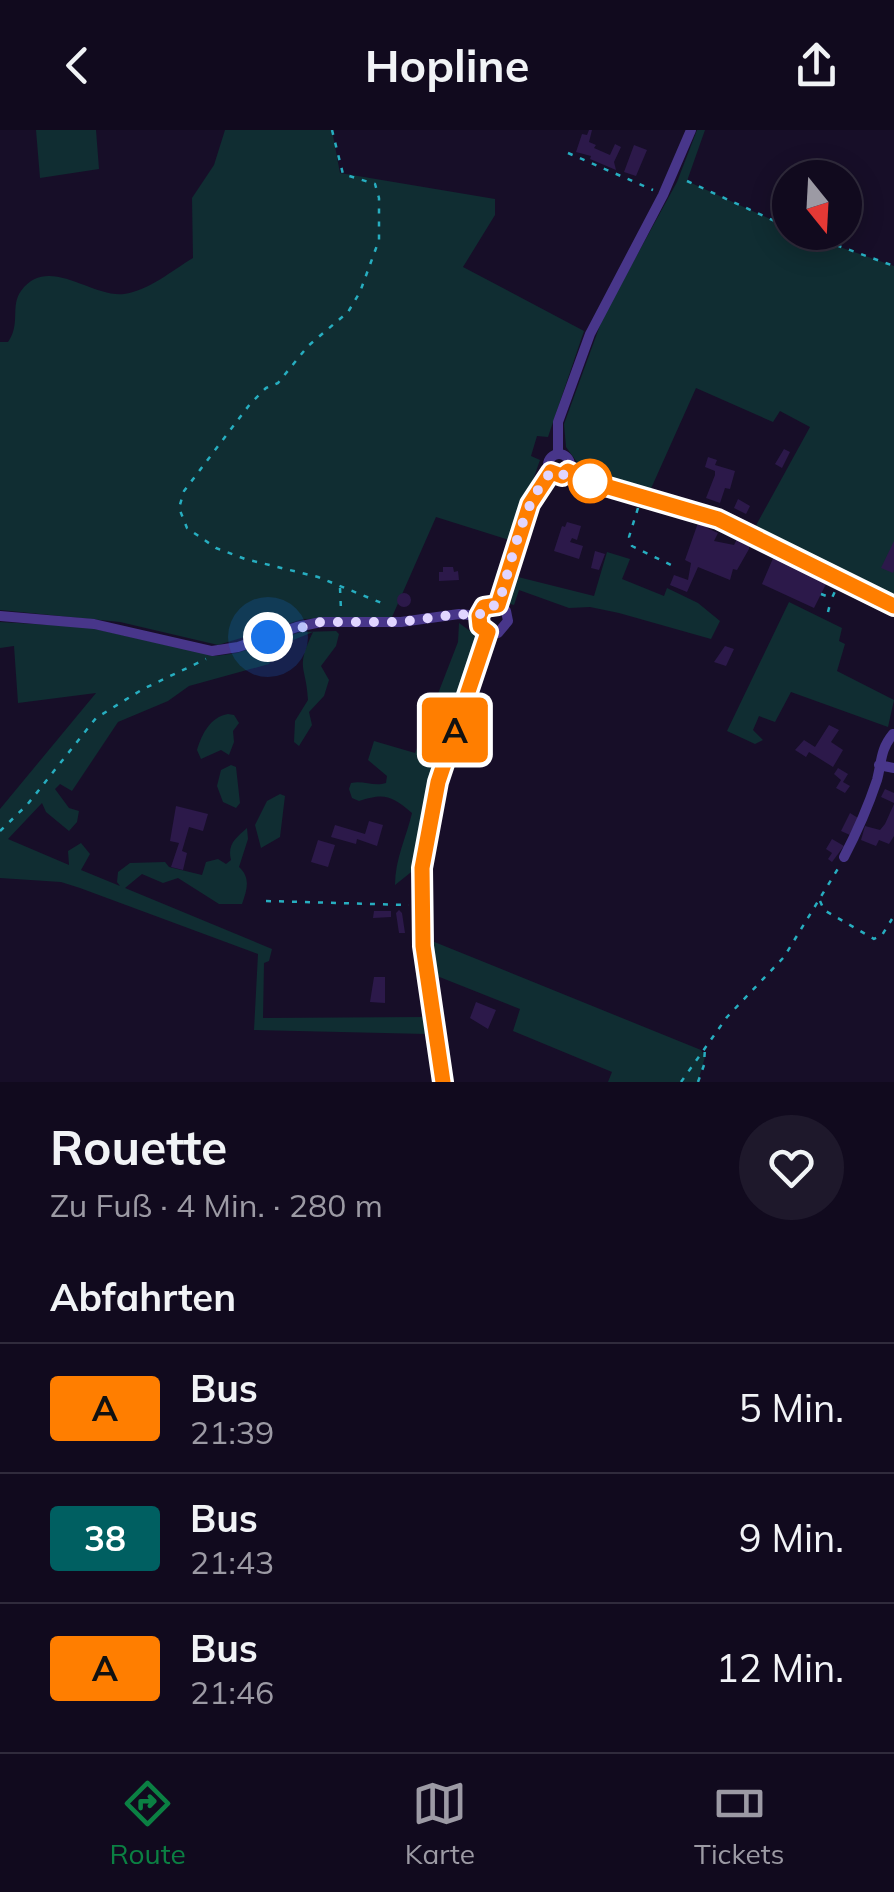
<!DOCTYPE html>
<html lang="de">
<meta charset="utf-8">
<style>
body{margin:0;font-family:Mulish,sans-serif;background:#1e182b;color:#f1f3f6;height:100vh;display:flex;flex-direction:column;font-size:38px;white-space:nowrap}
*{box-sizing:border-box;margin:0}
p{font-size:32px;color:#9c9aa4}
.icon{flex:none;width:55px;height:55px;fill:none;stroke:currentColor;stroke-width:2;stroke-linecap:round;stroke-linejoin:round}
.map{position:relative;height:952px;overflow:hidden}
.panel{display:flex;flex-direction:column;background:#110a1e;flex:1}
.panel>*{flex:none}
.badge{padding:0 20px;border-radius:8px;font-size:35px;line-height:65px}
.needle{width:65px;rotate:162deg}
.tools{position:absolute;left:772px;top:30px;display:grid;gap:20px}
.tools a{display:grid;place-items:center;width:90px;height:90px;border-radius:50%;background:#110a1e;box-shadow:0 5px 25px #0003,0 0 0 2px #302b3c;font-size:50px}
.you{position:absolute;width:50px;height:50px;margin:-25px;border:8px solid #fff;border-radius:50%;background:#1a73e8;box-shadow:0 0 0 15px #1a73e833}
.map>.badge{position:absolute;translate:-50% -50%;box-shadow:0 0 0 5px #fff}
h2{padding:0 50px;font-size:38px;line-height:90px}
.round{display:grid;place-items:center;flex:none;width:105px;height:105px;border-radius:52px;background:#1e182b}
.headline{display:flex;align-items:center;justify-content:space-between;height:170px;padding:0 50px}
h1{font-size:48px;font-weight:700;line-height:75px}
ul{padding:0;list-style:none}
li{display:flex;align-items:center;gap:30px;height:130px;padding:0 50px;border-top:2px solid #302b3c}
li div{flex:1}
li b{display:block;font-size:38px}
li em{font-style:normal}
li .badge{min-width:110px;font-weight:700;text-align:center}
header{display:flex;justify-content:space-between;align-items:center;height:130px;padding:0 50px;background:#110a1e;font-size:45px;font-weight:700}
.menu{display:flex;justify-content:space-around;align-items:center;height:140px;border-top:2px solid #302b3c;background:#110a1e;font-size:28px;color:#9c9aa4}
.menu a{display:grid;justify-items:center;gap:5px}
.menu .on{color:#0b8043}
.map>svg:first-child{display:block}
.green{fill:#102d32}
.building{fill:#2c194a}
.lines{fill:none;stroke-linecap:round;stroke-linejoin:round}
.path{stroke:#27aec0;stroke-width:2.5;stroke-dasharray:5 8;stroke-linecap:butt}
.minor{stroke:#48368a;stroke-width:10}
.line-casing{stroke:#fff;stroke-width:22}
.line{stroke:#ff7e00;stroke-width:15}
.walk{stroke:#e1d5ff;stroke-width:10;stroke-dasharray:0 18}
.stop-dot{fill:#fff;stroke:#ff7e00;stroke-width:5}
</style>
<header><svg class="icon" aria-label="back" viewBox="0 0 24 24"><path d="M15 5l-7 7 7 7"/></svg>Hopline<svg class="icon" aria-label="share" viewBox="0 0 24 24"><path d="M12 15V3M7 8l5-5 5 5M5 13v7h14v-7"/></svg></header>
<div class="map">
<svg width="894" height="952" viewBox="0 0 894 952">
<rect width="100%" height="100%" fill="#170e28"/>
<path class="green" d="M36,0H96L99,39L40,48Z
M225,0H332L340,43L495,69V85L463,137L584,201L548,307L537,306L531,326L540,330L512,411L436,387L392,487L303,489L218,515L120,492L0,480V212H8C21,194 10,176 21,161C48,124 91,168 124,164C148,161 173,140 193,128L192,68L214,35Z
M697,0H705L687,51L790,98V102L800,103L894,136V469L754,399L810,297L780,281L773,292L696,258L649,363L584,342L566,317L564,294L603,187L677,52Z
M607,422L630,429L622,449L664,466L667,458L698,473L720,491L711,509L619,483L590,477L569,478L519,460L514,475L507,473L514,446L594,466Z
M789,472L842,498L839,511L845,514L837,541L894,570L888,597L791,562L775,592L759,586L753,600L763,610L755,614L727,601Z
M0,492L86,497L216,526L237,523L301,502L336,501L339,504L336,516L321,536L329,550L324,566L309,582L312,595L299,616L294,612L295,591L308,570C306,534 295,540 313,502L281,515L269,534L189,556L168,571L118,592L72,661L60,654L55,659L69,678L79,681L77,692L69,701L46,682L42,673L8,709L69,735L68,721L81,713L90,724L81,740L120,756L117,752L118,742L130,733L165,732L169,737L202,745L206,732L218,729L226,734L231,730C227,714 236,708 247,698L248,709L239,737C251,748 247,760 242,774H219L178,748L163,753L142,744L125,758L272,819L269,831L264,833L263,888L425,887L427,904L254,900L258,824L80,758L61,752L0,748V679L96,563L18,573L14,516L0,518Z
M459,493L477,506L434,641L415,739L395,755C395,729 406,708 412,683C391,665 384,663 359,671L352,668L349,659L351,653C363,650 374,657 386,653L387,646L368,630L374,611L415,623L458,512Z
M228,584L234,585L239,593L233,601L234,612L229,625L221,620L201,629L197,620C202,604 210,587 228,584Z
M231,635L236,637L240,673L236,678L223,672L217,656L221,640Z
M280,664L285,666L280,707L261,718L255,695L267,671Z
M432,811L701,920L705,927L698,952H608L612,942L513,901L520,879L437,846Z"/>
<path class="building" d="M589,0H592L589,12L596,15L594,18L610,25L615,14L621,17L614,32L616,40L590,29L591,26L576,22L582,4L587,5Z
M634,15L647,20L636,46L624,42Z
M784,319L790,322L782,338L775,334Z
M708,327L717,330L715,335L735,341L730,359L725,358L720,373L706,368L715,345V341L705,337Z
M738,369L750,376L746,384L734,378Z
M699,390L709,393L707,398L718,403L714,411L734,415L739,405L749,410V419L737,440L733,439L730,450L698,437L687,462L670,455L674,445L688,450L691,433L685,430Z
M567,392L581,396L577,410L572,408L570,412L583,416L579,429L554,421L562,396L565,397Z
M894,411V440L893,443L881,438Z
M595,421L605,424L599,440L591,438Z
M774,426L826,454L814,478L762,454Z
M443,437H453L454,442L458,441L459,450L439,451V442H443Z
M397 470a7 7 0 1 1 14 0a7 7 0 1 1-14 0Z
M725,516L734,519L726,536L714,532Z
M829,595L839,600L831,612L843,620L833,637L809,622L806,627L795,620L804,610L815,617Z
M838,638L848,644L843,652L850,656L845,663L836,658L841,650L834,644Z
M885,659L894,663V673L881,667Z
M894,674V706L889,714L879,710L876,716L861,710L865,696L880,700L885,694Z
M176,676L208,684L203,701L189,697L182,721L187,723L183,740L171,737L179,713L170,711Z
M850,683L858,688L850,705L841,701Z
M369,691L383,695L377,716L357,709L356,714L331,707L335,695L365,704Z
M832,709L844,716L832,732L828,729L832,723L826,719Z
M318,710L335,715L328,737L311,732Z
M399,780L402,783L405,803H399L396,783Z
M374,781H391V787L373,788Z
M374,847H385V873L370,872Z
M476,872L496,880L488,899L470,888Z"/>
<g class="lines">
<path class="path" d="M332,0L343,44L375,54L379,68V110L360,162L348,182L308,216L278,253L266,258L250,274L184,361L179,378L187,398L216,418L245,429L318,447L384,474
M568,23L653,60
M687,51L790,98
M800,102L894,136
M638,378L629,407L632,416L673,436
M340,458L341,480
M821,464L832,468L836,459
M828,482L831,470
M0,701L27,675L96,588L143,559L206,529
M266,771L409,775
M820,771L824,780L874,809L882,805L892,789
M681,952L727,887L784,827L839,737
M698,952L704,935L705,917"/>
<path class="minor" d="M558,323V292L590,204L663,65L691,0
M548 335a11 11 0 1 1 22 0a11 11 0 1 1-22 0Z
M569,341L595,353L718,389L894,476
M498,475L531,374L551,342
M0,486L94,494L212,521L238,517L297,497L321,492H401L459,484L479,486
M488,502L498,503L508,491L506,481L498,475
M879,635L894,638
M844,727C857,702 868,677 877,650C882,631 880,620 893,604
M442,952C434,889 419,825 420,761C423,672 459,586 488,502"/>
</g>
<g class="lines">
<g class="line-casing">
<path id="line" d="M443,952L423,816L422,738L438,652L488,502L480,496L479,486L484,477L498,475L530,374L551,342L562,346L568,341L595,353L718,389L894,476"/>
</g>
<use href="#line" class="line"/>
<path class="walk" d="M268,507L321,492H401L459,484L479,486L484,477L498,475C513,431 520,377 551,342L562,346L568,341L590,351"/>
</g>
<circle class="stop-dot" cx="590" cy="351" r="20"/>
</svg>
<div class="tools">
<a><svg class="needle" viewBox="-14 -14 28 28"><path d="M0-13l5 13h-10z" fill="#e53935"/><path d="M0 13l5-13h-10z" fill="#9c9aa4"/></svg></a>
</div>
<div class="you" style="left:268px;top:507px"></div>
<b class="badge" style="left:455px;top:600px;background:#ff7e00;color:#111">A</b>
</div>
<section class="panel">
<div class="headline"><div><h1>Rouette</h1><p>Zu Fuß · 4 Min. · 280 m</p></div><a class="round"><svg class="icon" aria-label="heart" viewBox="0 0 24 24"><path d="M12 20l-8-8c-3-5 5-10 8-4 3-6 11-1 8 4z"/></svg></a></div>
<h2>Abfahrten</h2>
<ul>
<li><span class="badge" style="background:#ff7e00;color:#111">A</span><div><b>Bus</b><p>21:39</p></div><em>5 Min.</em></li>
<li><span class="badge" style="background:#005f61;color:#fff">38</span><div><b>Bus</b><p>21:43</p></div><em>9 Min.</em></li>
<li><span class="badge" style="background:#ff7e00;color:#111">A</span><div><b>Bus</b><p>21:46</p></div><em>12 Min.</em></li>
</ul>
</section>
<nav class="menu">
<a class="on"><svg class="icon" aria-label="directions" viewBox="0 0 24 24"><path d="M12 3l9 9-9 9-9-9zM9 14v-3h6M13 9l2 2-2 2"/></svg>Route</a>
<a><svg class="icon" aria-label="map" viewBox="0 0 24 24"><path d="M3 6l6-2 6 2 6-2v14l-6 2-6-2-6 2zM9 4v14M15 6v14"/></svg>Karte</a>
<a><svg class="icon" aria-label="tickets" viewBox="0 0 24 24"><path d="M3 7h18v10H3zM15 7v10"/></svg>Tickets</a>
</nav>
